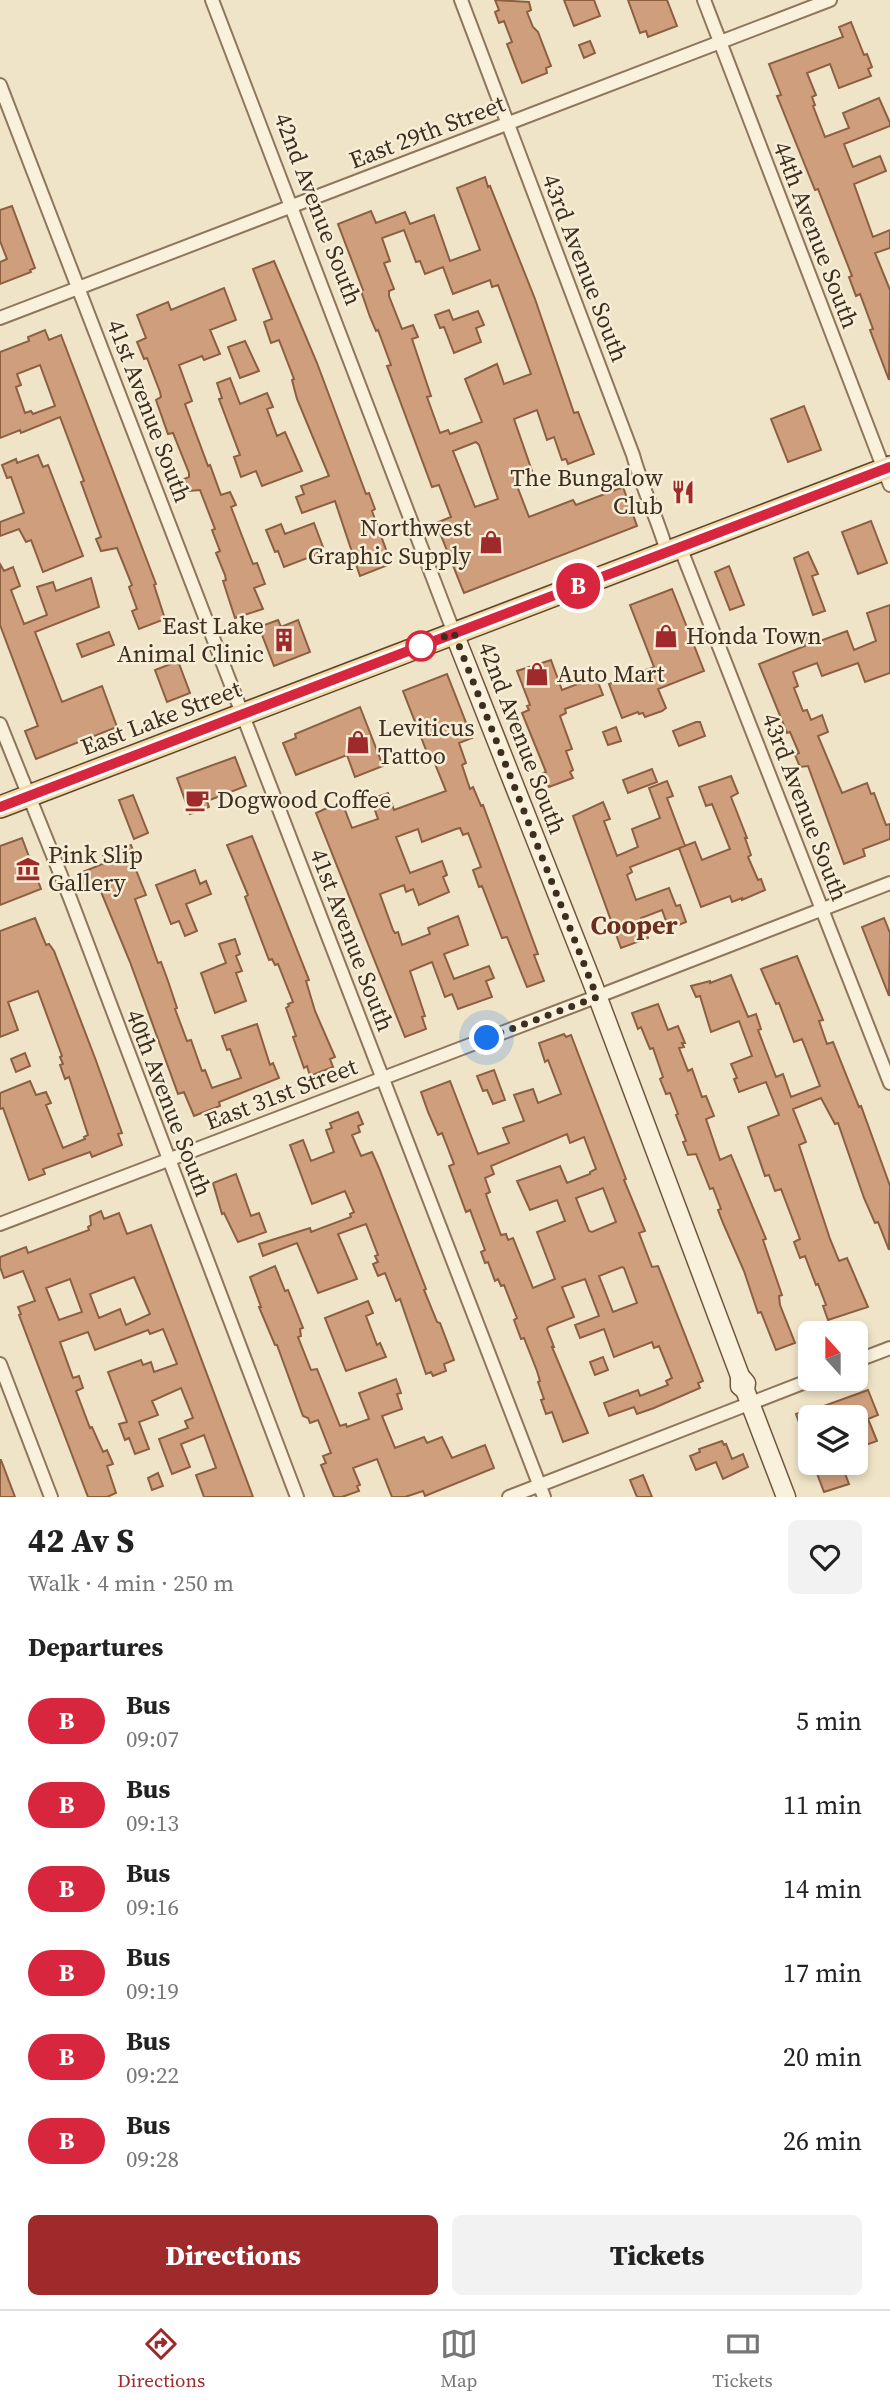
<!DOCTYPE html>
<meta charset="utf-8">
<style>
body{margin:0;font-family:"Source Serif 4",serif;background:#f2f2f2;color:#222;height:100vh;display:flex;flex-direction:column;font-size:26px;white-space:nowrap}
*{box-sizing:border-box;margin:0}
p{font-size:23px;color:#767676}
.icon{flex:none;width:38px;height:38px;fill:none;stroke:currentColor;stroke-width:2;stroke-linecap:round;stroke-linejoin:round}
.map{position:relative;height:1497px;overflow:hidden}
.side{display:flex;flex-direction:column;background:#fff;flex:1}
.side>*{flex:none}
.badge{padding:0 14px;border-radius:23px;font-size:24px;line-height:46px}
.needle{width:46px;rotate:339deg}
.tools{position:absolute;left:798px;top:1321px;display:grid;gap:14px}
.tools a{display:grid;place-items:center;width:70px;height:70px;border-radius:10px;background:#fff;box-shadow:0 4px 10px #0003;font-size:35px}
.you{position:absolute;width:35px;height:35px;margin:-18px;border:5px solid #fff;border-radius:50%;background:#1a73e8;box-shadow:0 0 0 10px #1a73e833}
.map>.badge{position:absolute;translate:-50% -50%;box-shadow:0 0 0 4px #fff}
h2{padding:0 28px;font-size:26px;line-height:63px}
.round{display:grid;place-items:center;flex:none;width:74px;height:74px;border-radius:10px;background:#f2f2f2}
.head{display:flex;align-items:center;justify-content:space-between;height:119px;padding:0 28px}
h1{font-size:33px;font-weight:800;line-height:52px}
.action{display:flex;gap:14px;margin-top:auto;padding:14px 28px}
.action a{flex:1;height:80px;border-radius:10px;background:#9e2a2b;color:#fff;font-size:28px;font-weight:800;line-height:80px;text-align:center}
.action a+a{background:#f2f2f2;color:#222}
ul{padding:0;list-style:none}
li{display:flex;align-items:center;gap:21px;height:84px;padding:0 28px}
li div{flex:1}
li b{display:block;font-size:26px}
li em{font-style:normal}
li .badge{min-width:77px;font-weight:700;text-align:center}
.menu{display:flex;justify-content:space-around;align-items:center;height:98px;border-top:2px solid #e0e0e0;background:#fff;font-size:19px;color:#767676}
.menu a{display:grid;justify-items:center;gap:4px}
.menu .on{color:#9e2a2b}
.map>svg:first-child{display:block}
.building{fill:#cf9f7d;stroke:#8d5f41;stroke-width:2;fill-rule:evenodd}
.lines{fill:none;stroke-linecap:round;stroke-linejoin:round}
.street-casing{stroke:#8d765c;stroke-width:16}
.secondary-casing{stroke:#6f573f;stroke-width:21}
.primary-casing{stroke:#5b4430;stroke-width:24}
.street{stroke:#faf1dc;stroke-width:12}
.secondary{stroke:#faf1dc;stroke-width:18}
.primary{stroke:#f3d9a0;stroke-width:21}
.line-casing{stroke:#fff;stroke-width:16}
.line{stroke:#d7263d;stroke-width:10}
.walk{stroke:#3d2e20;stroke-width:7;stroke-dasharray:0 12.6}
.stop-dot{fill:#fff;stroke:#d7263d;stroke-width:3.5}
.labels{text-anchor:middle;stroke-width:5;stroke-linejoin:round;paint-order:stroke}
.street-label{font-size:24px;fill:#3d2e20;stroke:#f7eed8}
.poi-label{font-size:24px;fill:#3d2e20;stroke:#f7eed8;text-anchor:start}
.neighbourhood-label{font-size:26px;font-weight:bold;fill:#6b2e1e;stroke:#f7eed8}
</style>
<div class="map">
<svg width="890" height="1497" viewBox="0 0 890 1497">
<rect width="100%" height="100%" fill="#f0e4c8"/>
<path class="building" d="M495,0L529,2L531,10L527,12L533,27L538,32L551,66L546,68L547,73L522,83L507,44L512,42L504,21L499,23L495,12L499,10Z
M564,0H594L600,16L574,26Z
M628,0H667L677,26L648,37L646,31L640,33Z
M851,22L864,55L867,54L872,67L868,69L871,76L839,88L830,64L807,73L816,95L812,97L815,105L813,106L825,137L849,128L843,113L879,98L890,123V126L844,144L853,167L880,156L886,171L854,184L873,237L890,230V248L875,253L890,290L889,380L870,330L873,329L860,294L856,296L849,277L852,276L818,189L815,190L777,96L781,95L769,64L843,37L839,27Z
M590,41L595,53L584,58L579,45Z
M485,177L488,187L490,186L535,299L574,413L578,412L594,454L568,464L566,459L562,460L554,437L547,440L537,410L514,419L532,471L514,478L529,517L573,500L576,505L623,487L637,526L464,593L436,523L451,517L439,485L432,487L387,366L391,365L378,330L376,331L370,317L361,291L363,290L338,224L371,211L376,223L405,212L410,224L434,215L450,261L480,250L457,188ZM404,230L416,262L420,261L425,274L443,267L453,294L490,280L492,287L498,285L531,374L504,384L497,364L465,379L482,422L450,434L448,430L440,433L427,397L431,396L412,339L418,337L413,325L402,329L389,296V291L394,289L384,263L390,261L382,238ZM476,442L479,445L498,499L475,507L453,451Z
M12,206L35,268L30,270L31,272L0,284V262L7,259L0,241V210Z
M274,261L317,363L366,494L369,493L375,509L372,511L388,555L385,556L388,565L360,576L335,501L302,513L296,497L304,494L301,486L329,476L297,399L292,380L294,379L279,340L271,343L264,322L272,319L253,269Z
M224,288L236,320L210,330L220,354L204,360L202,356L179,365L192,401L185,404L208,466L210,465L221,495L230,492L236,505L231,507L242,536L253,564L257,563L265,584L254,588L263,609L235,618L223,581L226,580L225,575L216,553L220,551L212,530L215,529L200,490L189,491L184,479L189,477V473L173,433L168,434L156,400L161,397L160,392L147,358L144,359L137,342L146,338L137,315L168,302L171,310Z
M449,310L453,320L478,311L484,325L476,328L481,342L454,353L444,327L440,328L435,315Z
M45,330L49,340L61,335L156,584L154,585L165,619L139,629L132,611L137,609L129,587L132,585L117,548L101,551L96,539L101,537L81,482L84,481L60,417L21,433L20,430L0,438V352L29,341L28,337ZM40,365L55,406L33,414L31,411L25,413L16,387L21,385L17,374Z
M245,341L259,371L240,378L228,347Z
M230,378L240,404L267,393L273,407L267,409L277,436L285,432L302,471L262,486L256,471L241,477L234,457L240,455L219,399L222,398L217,383Z
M804,406L821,450L788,462L771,419Z
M38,455L43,467L48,465L83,556L43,572L31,540L26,542L19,529L0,536V522L24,513L11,477L7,478L2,465L16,459L17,463Z
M871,521L887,563L858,574L842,532Z
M314,523L323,547L316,549L318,554L284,567L278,551L275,552L266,530L281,524L285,534Z
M808,552L818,574L812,576L825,611L813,615L794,558Z
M0,564L4,571L13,567L20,586L11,590L24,624L47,615L37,587L53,582L56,591L91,578L99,607L35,632L62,702L102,686L117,727L36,759L25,731L38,726L0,625Z
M729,566L744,605L730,610L715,572Z
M672,589L704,671L658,689L666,708L662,711L645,717L643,713L639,714L638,712L622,718L609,684L654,667L630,605Z
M890,605V673L865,682L858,663L822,676L817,663L793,672L798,686L794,688L803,711L807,710L811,720L822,715L828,732L818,736L842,793L867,783L871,794L874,793L886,825L890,824V839L863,849L865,856L844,864L808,766L800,767L795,755L799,753L790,732L787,733L759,664L805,646L802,640L818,634L820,641L847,631L854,650L876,641L867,613Z
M278,620L281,627L298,620L310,652L274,666L259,627Z
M109,632L114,645L82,657L77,644Z
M551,660L562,690L596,677L603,695L565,709L566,713L560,716L572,749L566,751L573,770L570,772L573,778L549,787L543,773L546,772L522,713L529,710L527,706L530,705L517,671Z
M178,661L190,693L167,702L155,670Z
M447,674L472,738L459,743L466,763L462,765L470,789L473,787L481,806L483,805L538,954L534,955L544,981L527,987L507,937L502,938L482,886L479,887L473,870L481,867L468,833L463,835L460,828L456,829L422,842L418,829L396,837L410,873L442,861L447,875L443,877L449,892L419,905L413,889L406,892L404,885L380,894L393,930L395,933L398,932L402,945L430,934L428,928L458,916L468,945L444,954L454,979L489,966L494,978L486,981L492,997L458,1009L452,994L445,997L432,962L410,971L425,1016L422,1017L426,1029L405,1037L316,813L338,803L339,807L343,805L352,828L378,819L371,799L388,793L394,810L446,791L431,754L428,755L403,691Z
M360,707L383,766L355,777L347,755L296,775L283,743L296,738L295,734Z
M696,722H700L705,736L679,746L673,731Z
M616,727L621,741L608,745L603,732Z
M235,757L246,786L207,801L209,807L190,814L177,778Z
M652,769L657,782L628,793L623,780Z
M731,776L738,793L731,797L747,838H745L751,855L748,857L758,880L761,879L765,890L742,900V898L732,902L730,896L701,907L679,848L695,842L702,860L730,849L712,804L706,806L699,787Z
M667,781L673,796L667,798L685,846L630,867L632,872L627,875L636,900L669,888L676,906L680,905L686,922L669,929L662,910L641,918L648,938L621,948L573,816L603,802L610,819L604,821L617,856L638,847L632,829L660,818L649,788Z
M133,795L148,833L134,839L119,800Z
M252,836L309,980L306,981L315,1011L335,1057L330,1059L333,1067L310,1076L307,1066L304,1068L293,1037L296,1036L286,1008L289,1006L288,1004L293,1002L278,964L275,965L272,959L269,960L245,897L248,895L227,845Z
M22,838L41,889L0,905V846Z
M131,845L138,863L134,865L146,895L135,899L158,963L161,962L168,981L177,1008L175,1009L187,1041L191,1040L202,1071L205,1070L212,1088L241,1078L230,1049L227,1050L222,1036L257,1024L270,1065L273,1063L279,1078L219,1102L220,1106L194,1116L184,1092L178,1094L130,962L97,882L85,887L80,873L105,863L103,856Z
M195,870L200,884L206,881L211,894L186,904L197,931L185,936L179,921L171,924L156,885Z
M35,918L46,945L49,944L54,951L95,1058L122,1133L118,1134L122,1145L92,1157L90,1152L43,1169L45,1174L29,1180L3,1108L0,1109V1093L30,1081L36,1095L46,1092L51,1103L46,1105L63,1148L85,1139L84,1137L88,1135L69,1077L65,1079L60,1065L63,1064L60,1057L62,1056L38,991L8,1002L18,1030L0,1037V931Z
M884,918L890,933L889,996L862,927Z
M235,939L240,954L236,956L242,971L236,973L246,1001L215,1013L201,973L226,963L219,944Z
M797,956L823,1020L819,1021L827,1044L833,1042L859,1107L861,1106L890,1186L889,1250L878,1222L875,1223L864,1198L838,1123L835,1124L821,1098L793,1109L806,1142L799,1145L830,1239L839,1261L847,1258L868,1307L828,1320L823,1306L826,1305L818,1284L816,1285L805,1256L800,1258L794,1242L800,1239L781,1189L775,1191L769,1175L765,1176L748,1127L779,1115L766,1082L739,1092L734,1079L737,1078L731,1064L752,1056L739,1021L711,1032L700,996L696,997L691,986L710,981V983L731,975L748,1017L756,1014L761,1029L758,1030L776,1077L783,1074L791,1097L820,1086L802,1039L794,1042L779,1003L776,1004L761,969Z
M658,1004L668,1030L678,1026L685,1043H682L684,1047L679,1048L688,1071L692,1069L702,1097L706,1096L714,1116L706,1119L720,1160L731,1155L766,1239L763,1240L782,1295L779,1296L780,1305L795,1343L776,1350L761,1312L758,1313L744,1271L723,1223L718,1210L721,1209L713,1188L710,1189L696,1154L688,1155L683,1142L686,1141L676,1115L678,1114L670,1093L666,1094L660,1079L663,1077L653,1048L650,1049L641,1027L638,1029L632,1013Z
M564,1034L566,1037L571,1035L626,1179L624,1180L645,1231L639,1233L652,1267L658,1266L703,1381L698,1383L700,1388L654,1408L637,1414L634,1407L609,1416L604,1403L638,1390L640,1396L668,1385L666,1381L672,1378L659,1346L654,1348L652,1342L614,1357L604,1329L580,1338L575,1325L599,1316L585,1279L562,1287L574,1317L548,1327L547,1329L554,1347H552L588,1433L563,1442L552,1412L546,1414L541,1400L544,1399L538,1382L540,1381L537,1371L524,1338L521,1339L514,1320L517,1318L504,1285L501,1286L498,1279L495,1281L488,1262L485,1263L481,1252L485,1250L470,1210L466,1212L449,1166L454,1164L442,1133L438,1135L428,1112L421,1092L450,1081L478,1154L509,1143L503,1128L524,1121L514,1095L533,1089L538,1103L561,1094L548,1060L545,1062L539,1043ZM567,1134L570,1143L584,1137L596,1169L590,1172V1174L567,1183L560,1166L517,1181L530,1210L557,1200L565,1221L537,1232L555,1279L533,1288L513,1238L508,1240L506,1234L501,1235L489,1203L486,1194L490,1192L485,1178L494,1174L491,1166ZM603,1188L616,1222L592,1232L589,1231L576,1198ZM622,1267L624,1268L637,1303L613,1312L599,1276Z
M25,1053L30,1066L16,1072L11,1059Z
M494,1070L505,1100L493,1104L487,1090L483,1091L477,1076Z
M358,1112L363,1124L358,1126L360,1132L352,1135L361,1156L372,1152L379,1168L426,1289L424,1290L437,1322L440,1323L454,1360L444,1364L446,1371L433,1376L431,1372L426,1374L400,1299L396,1301L385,1273L378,1276L373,1264L378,1262L375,1256L378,1255L366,1224L338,1234L357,1279L318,1293L297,1243L263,1256L259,1244L310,1228L311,1232L351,1217L350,1214L354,1212L345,1191L312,1204L290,1145L303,1140L311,1161L334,1152L326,1130L332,1128L330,1123Z
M236,1174L251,1216L259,1213L266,1232L238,1242L224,1213L222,1214L213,1183Z
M101,1211L104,1219L119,1213L127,1234L151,1225L253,1497H204L196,1475L216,1468L204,1435L181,1444L190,1467L172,1474L159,1439L188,1428L185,1421L193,1418L181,1388L152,1401L158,1415L139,1422L149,1449L135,1454L129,1438L125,1440L119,1424L127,1422L108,1372L141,1360L143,1365L151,1362L154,1372L177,1364L163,1329L150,1334L148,1330L95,1350L88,1332L60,1342L73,1378L79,1376L83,1388L76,1391L90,1428L92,1427L103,1452L107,1450L113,1464L107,1466L116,1493L107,1497H88L19,1315L21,1314L18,1307L35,1301L23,1271L4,1278L0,1267V1257L26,1247L28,1253L89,1230L88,1227L91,1225L90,1216ZM134,1277L150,1314L126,1325L120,1309L99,1318L90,1294ZM70,1279L82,1312L59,1320L46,1288Z
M275,1266L285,1291L288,1290L303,1328L300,1329L301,1336L298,1337L311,1370L317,1369L340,1426L346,1424L347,1427L369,1419L359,1393L396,1379L401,1393L397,1394L402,1409L382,1416L395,1448L424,1437L427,1443L442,1437L452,1458L485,1445L494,1468L425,1496L423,1491L405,1497H392L377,1459L353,1468L360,1485L357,1486L359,1491L342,1497H334L321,1465L326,1463L323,1456L331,1453L318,1420L310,1423L308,1418L303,1416L277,1345H275L259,1307H261L250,1277Z
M368,1301L373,1313L366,1316L377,1345L380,1343L386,1357L346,1371L325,1318Z
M603,1357L608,1370L595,1375L590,1362Z
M868,1390L878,1415L868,1419L877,1441L863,1446L856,1427V1418H810L809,1449L796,1414L810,1409V1411Z
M722,1441L724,1445L726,1444L732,1459L743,1454L748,1467L723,1479L716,1462L696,1470L690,1456L700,1452L699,1449Z
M0,1460H1L15,1497H0Z
M813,1463H841L849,1484L824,1492Z
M158,1473L163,1486L152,1490L148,1478Z
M643,1475L652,1497H637L630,1480Z"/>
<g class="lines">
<g class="street-casing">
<path id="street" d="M212,0L454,633
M461,0L633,455C642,488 658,519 667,552
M704,0L890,485
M0,85L544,1497
M0,318L830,0
M680,547L890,1083
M0,724L70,898L297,1497
M0,1224L609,992L890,883
M856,1361L890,1348
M0,1364L51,1497
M509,1497L813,1379"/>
</g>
<g class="secondary-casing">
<path id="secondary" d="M454,633L592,982L740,1376L746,1383L745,1390L740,1386V1376
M745,1390L786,1497"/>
</g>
<g class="primary-casing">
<path id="primary" d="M0,807L890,467"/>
</g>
<use href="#street" class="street"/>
<use href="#secondary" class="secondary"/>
<use href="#primary" class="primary"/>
</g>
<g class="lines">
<g class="line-casing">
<path id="line" d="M0,807L890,467"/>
</g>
<use href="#line" class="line"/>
<path class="walk" d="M421,646L415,648L454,633L597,997L487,1038"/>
</g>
<defs>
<g id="restaurant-bare" transform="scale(1.89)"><path d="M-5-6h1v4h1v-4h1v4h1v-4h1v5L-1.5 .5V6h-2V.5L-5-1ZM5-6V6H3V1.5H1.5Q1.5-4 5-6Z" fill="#9e2a2b" stroke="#f7eed8" stroke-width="2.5" paint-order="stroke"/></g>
<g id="shop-bare" transform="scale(1.89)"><path d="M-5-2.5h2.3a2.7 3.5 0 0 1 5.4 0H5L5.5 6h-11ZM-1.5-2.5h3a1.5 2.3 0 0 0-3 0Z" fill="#9e2a2b" stroke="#f7eed8" stroke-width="2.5" paint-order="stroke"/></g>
<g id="building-bare" transform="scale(1.89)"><path d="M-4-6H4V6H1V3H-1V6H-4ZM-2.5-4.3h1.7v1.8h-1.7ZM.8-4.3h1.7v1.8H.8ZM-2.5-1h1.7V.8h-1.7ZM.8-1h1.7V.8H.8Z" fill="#9e2a2b" stroke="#f7eed8" stroke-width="2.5" paint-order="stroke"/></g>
<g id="cafe-bare" transform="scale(1.89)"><path d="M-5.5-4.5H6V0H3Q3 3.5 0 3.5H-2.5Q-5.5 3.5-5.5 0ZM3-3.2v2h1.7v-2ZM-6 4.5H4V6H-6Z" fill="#9e2a2b" stroke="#f7eed8" stroke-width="2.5" paint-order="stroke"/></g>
<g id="museum-bare" transform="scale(1.89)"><path d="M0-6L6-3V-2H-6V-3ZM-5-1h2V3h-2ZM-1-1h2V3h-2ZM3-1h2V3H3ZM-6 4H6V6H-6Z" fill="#9e2a2b" stroke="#f7eed8" stroke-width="2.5" paint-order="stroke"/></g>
</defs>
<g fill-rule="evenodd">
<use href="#restaurant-bare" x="683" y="492"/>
<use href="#shop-bare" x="491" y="542"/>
<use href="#shop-bare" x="666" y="636"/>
<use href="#building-bare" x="284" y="640"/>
<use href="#shop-bare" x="537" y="674"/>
<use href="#shop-bare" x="358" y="742"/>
<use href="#cafe-bare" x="197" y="800"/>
<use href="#museum-bare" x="28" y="869"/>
</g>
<circle class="stop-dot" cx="421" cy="646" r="14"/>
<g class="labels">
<g class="street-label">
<text transform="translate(427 132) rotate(-21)" y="8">East 29th Street</text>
<text transform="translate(318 209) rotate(69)" y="8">42nd Avenue South</text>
<text transform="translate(816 235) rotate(69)" y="8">44th Avenue South</text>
<text transform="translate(585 268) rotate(69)" y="8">43rd Avenue South</text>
<text transform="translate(149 411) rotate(69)" y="8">41st Avenue South</text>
<text transform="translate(161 718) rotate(-21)" y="8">East Lake Street</text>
<text transform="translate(522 738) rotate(69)" y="8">42nd Avenue South</text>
<text transform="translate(805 807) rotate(69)" y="8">43rd Avenue South</text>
<text transform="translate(352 940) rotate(69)" y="8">41st Avenue South</text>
<text transform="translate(281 1094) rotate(-21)" y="8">East 31st Street</text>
<text transform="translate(169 1103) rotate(69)" y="8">40th Avenue South</text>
</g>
<g class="poi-label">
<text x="663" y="486" text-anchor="end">The Bungalow<tspan x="663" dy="28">Club</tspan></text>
<text x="471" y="536" text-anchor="end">Northwest<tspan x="471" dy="28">Graphic Supply</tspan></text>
<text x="264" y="634" text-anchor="end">East Lake<tspan x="264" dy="28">Animal Clinic</tspan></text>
<text x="686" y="644">Honda Town</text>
<text x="557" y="682">Auto Mart</text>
<text x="378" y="736">Leviticus<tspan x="378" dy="28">Tattoo</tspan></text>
<text x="217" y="808">Dogwood Coffee</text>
<text x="48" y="863">Pink Slip<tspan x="48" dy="28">Gallery</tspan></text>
</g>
<g class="neighbourhood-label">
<text x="634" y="934">Cooper</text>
</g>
</g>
</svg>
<div class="tools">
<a><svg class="needle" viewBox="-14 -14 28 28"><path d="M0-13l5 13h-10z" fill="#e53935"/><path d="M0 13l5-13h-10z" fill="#767676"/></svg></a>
<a><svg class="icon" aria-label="layers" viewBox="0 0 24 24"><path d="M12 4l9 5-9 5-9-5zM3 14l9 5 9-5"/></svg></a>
</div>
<div class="you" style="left:487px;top:1038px"></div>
<b class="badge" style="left:578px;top:586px;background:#d7263d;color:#fff">B</b>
</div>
<section class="side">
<div class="head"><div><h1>42 Av S</h1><p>Walk · 4 min · 250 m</p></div><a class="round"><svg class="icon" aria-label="heart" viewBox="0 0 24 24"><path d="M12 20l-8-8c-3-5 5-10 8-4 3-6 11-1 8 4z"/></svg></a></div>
<h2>Departures</h2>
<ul>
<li><span class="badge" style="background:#d7263d;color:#fff">B</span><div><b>Bus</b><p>09:07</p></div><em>5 min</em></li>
<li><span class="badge" style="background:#d7263d;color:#fff">B</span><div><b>Bus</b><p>09:13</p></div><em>11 min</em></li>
<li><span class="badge" style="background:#d7263d;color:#fff">B</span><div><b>Bus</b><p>09:16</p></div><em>14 min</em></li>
<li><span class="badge" style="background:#d7263d;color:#fff">B</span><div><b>Bus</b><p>09:19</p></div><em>17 min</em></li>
<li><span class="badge" style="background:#d7263d;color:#fff">B</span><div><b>Bus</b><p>09:22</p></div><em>20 min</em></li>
<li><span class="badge" style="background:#d7263d;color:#fff">B</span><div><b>Bus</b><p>09:28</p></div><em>26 min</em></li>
</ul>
<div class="action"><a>Directions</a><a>Tickets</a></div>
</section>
<nav class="menu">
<a class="on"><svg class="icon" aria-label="directions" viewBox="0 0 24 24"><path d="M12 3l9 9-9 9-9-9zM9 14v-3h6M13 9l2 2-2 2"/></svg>Directions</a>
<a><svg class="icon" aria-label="map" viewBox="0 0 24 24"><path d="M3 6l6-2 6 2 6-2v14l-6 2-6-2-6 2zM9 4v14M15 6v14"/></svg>Map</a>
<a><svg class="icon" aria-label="tickets" viewBox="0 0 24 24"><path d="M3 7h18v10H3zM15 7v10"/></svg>Tickets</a>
</nav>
